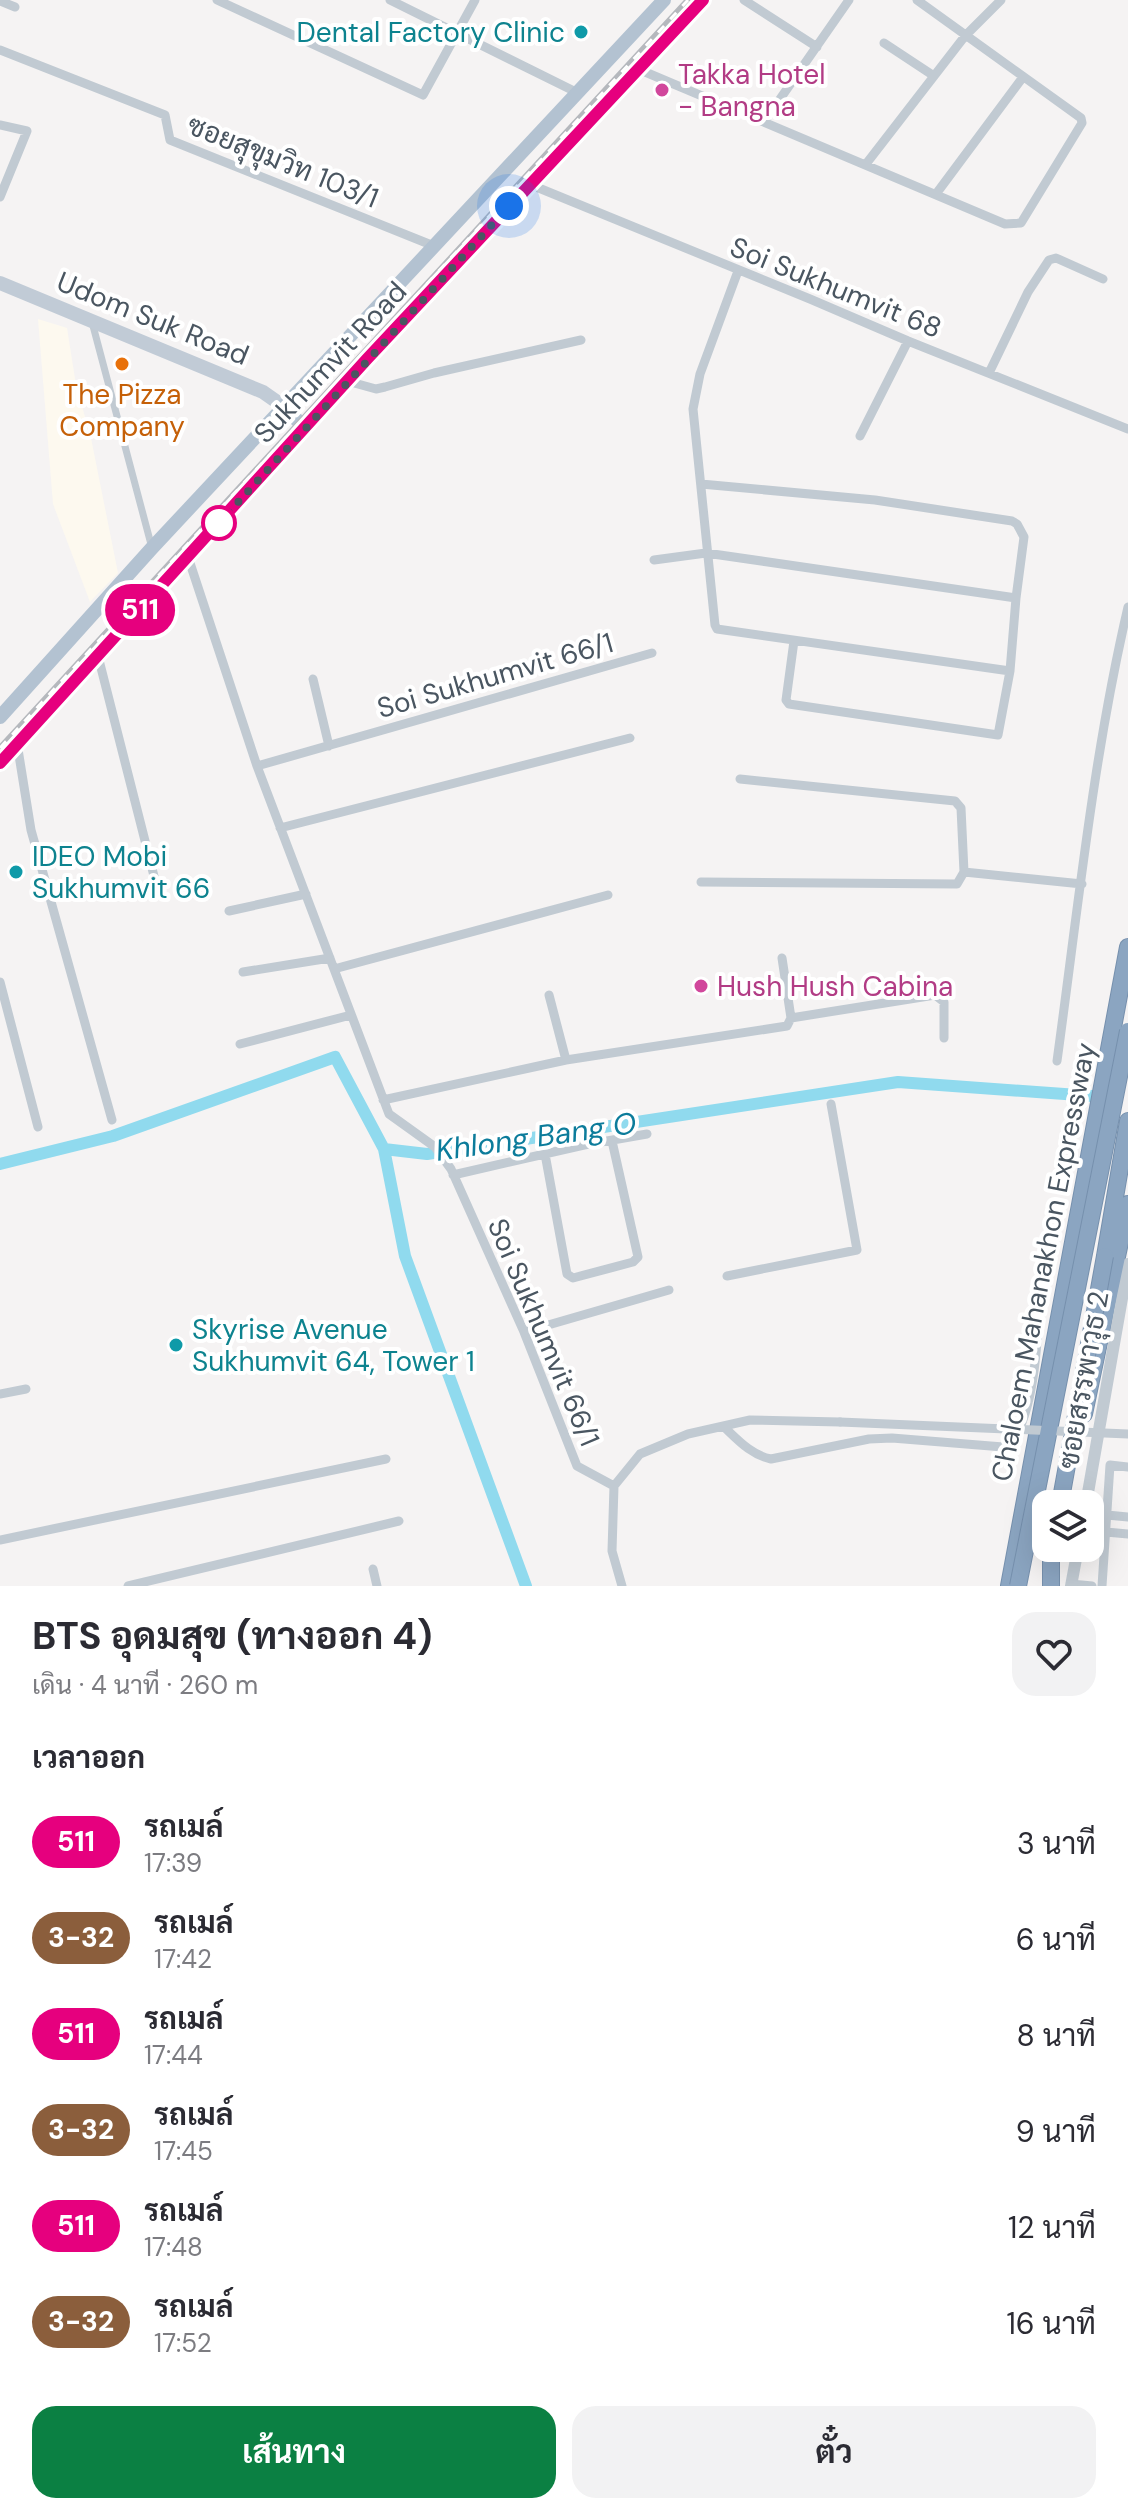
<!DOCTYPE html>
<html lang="th">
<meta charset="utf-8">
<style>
body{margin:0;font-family:"DM Sans",Sarabun,sans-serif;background:#f2f2f3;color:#2b2b33;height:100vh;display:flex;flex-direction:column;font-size:30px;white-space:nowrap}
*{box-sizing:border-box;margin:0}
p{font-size:26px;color:#7c7c81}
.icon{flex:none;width:44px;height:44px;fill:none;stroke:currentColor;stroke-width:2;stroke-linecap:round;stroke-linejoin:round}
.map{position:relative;height:1586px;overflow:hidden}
.panel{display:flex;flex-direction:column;background:#fff;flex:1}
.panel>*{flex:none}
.badge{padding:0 16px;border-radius:26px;font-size:28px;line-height:52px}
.buttons{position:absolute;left:1032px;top:1490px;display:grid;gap:16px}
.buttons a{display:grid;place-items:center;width:72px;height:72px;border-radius:16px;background:#fff;box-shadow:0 8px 32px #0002;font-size:40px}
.you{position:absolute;width:40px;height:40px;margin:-20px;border:6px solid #fff;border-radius:50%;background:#1a73e8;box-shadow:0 0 0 12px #1a73e833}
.map>.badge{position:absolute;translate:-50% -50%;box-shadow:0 0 0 4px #fff}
h2{padding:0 32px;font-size:30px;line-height:72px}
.round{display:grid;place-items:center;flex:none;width:84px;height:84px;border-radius:24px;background:#f2f2f3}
.head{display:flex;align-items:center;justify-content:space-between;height:136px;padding:0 32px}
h1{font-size:38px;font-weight:700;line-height:60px}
.action{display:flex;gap:16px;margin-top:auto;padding:16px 32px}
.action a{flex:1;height:92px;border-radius:24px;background:#0b8043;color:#fff;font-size:32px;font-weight:700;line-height:92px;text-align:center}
.action a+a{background:#f2f2f3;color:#2b2b33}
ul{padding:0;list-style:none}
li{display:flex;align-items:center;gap:24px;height:96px;padding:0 32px}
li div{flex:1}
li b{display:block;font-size:30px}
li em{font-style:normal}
li .badge{min-width:88px;font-weight:700;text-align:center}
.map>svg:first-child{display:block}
.commercial{fill:#fdf9ef}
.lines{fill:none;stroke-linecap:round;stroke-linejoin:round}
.canal{stroke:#90daee;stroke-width:12}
.motorway-casing{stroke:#7690ad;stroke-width:18}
.pedestrian{stroke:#c1cad2;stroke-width:7}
.minor{stroke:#c1cad2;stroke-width:9}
.tertiary{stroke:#c1cad2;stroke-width:12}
.secondary{stroke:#c1cbd6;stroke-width:14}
.primary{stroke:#b3c2d1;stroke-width:14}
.motorway{stroke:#8ba5c1;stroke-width:16}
.rail-casing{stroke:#b5b8bd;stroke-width:6}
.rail{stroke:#fff;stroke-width:3;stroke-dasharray:9;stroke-linecap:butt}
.motorway-bridge-casing{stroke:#7690ad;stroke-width:18;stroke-linecap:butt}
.minor-bridge{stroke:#c1cad2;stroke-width:9}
.motorway-bridge{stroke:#8ba5c1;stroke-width:16}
.line-casing{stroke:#fff;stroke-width:18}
.line{stroke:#e6007e;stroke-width:12}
.walk{stroke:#4a5661;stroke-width:8;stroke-dasharray:0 14.4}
.culture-dot{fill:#0f9aa8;stroke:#fff;stroke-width:3}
.hotel-dot{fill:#d1479c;stroke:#fff;stroke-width:3}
.food-dot{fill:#e8710a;stroke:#fff;stroke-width:3}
.stop-dot{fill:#fff;stroke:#e6007e;stroke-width:4}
.labels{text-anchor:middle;stroke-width:8;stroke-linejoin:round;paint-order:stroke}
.culture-label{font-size:28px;fill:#0d838f;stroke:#fff;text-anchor:start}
.hotel-label{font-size:28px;fill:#b23c85;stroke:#fff;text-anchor:start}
.street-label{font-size:28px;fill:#4a5661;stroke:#fff}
.food-label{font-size:28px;fill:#c56008;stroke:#fff}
.water-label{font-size:30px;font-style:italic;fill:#0c7c9b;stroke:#fff}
</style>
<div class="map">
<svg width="1128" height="1586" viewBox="0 0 1128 1586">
<rect width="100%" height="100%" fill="#f5f3f3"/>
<path class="commercial" d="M38,319L67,328L76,385L91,438L118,573L90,602L53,504Z"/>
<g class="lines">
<path class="canal" d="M384,1149L405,1256L526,1586
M0,1164L113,1136L335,1057L384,1149L427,1154L898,1082L1092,1096"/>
<g class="motorway-casing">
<path id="motorway" d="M1105,1256L1128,1121
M1084,1414L1128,1204
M1009,1586L1128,947"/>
</g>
<path class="pedestrian" d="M92,322L152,548"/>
<path class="minor" d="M217,0L423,95L475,0
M390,0L576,92
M744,0L817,47
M0,1L15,7
M884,43L934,76
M0,50L165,115L170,140L434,246
M638,69L1005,224L1021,223L1082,123L1081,118L917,0
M764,122L849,0
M0,125L27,131L0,197
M866,164L965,36L1001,0
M529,184L810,299L908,341L1128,429
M936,194L1023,77
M738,271L700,374L693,409L715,625L717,629L1010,671
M989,373L1028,292L1049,260L1056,258L1103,279
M347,381L376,389L385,387L434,373L581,340
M860,436L908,341
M701,484L875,500L1012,521L1017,524L1024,537L1016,598L1010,671L998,735L789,704L786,700L794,641
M188,557L257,766L389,1114L435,1147L451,1169L524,1332L577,1466L614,1486
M654,560L706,553L1016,598
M98,656L156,884
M313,679L329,746
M17,743L31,830L112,1120
M257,766L652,653
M740,779L955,801L961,808L964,872
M280,828L630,738
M701,882L957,884L964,872L1082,884
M229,911L306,894
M334,969L608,895
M243,972L330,958
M0,982L38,1127
M549,995L566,1060
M791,1018L935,995L944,1002V1038
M240,1044L351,1015
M1057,1061C1078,909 1093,757 1128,607
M383,1100L566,1060L787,1026L791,1018L782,958
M545,1154L567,1274L573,1278L633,1262L638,1257L612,1141
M453,1175L584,1145L647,1134
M727,1276L857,1250L831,1104
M524,1332L669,1290
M0,1394L26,1389
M723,1426C738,1440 751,1455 771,1459L869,1439L892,1438L1003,1447L1010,1445C1040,1406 1038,1310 1042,1260
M614,1486L640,1454L688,1434L750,1420L840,1422
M614,1486L612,1551L622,1586
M1107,1515L1128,1517
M1106,1532L1128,1534
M0,1540L386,1459
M373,1569L377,1586
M1071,1584L1092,1586
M128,1586L399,1521
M1102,1586L1110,1465L1128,1467"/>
<path class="tertiary" d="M1086,1504L1128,1264
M1071,1586L1078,1548"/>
<path class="secondary" d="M0,283L263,392L283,406"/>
<path class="primary" d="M283,406L305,428
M0,717L152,548L664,0
M0,763L347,381L703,0"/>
<use href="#motorway" class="motorway"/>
<g class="rail-casing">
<path id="rail" d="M0,748L688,0"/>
</g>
<use href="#rail" class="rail"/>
<g class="motorway-bridge-casing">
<path id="motorway-bridge" d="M1060,1504L1105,1256
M1051,1548V1586
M1018,1586L1128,1031"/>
</g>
<path class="minor-bridge" d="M840,1422L1128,1434"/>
<use href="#motorway-bridge" class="motorway-bridge"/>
</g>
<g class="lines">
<g class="line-casing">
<path id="line" d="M0,763L367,359L703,0"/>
</g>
<use href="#line" class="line"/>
<path class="walk" d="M219,523L509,206"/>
</g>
<g class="culture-dot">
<circle cx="581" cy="32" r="8"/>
<circle cx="16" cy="872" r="8"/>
<circle cx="176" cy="1345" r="8"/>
</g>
<g class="hotel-dot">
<circle cx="662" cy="90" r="8"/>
<circle cx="701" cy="986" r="8"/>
</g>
<circle class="food-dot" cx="122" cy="364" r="8"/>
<circle class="stop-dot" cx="219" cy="523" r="16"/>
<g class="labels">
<g class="culture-label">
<text x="565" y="42" text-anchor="end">Dental Factory Clinic</text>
<text x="32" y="866">IDEO Mobi<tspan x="32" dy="32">Sukhumvit 66</tspan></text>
<text x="192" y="1339">Skyrise Avenue<tspan x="192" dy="32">Sukhumvit 64, Tower 1</tspan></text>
</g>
<g class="hotel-label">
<text x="678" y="84">Takka Hotel<tspan x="678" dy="32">- Bangna</tspan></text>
<text x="717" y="996">Hush Hush Cabina</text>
</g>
<g class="street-label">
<text transform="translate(283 161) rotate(22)" y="10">ซอยสุขุมวิท 103/1</text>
<text transform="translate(836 287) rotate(22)" y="10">Soi Sukhumvit 68</text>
<text transform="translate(153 318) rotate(22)" y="10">Udom Suk Road</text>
<text transform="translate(330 362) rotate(-47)" y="10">Sukhumvit Road</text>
<text transform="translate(495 675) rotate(-16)" y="10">Soi Sukhumvit 66/1</text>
<text transform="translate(1043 1262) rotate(-79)" y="10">Chaloem Mahanakhon Expressway</text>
<text transform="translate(544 1332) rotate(67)" y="10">Soi Sukhumvit 66/1</text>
<text transform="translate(1083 1380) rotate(-80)" y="10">ซอยสรรพาวุธ 2</text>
</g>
<g class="food-label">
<text x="122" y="404">The Pizza<tspan x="122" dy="32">Company</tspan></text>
</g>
<g class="water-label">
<text transform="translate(536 1137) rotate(-8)" y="10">Khlong Bang O</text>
</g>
</g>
</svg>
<div class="buttons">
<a><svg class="icon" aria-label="layers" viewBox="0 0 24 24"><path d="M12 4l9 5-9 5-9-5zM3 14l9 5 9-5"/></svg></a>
</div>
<div class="you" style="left:509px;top:206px"></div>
<b class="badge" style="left:140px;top:610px;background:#e6007e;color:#fff">511</b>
</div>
<section class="panel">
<div class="head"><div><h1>BTS อุดมสุข (ทางออก 4)</h1><p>เดิน · 4 นาที · 260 m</p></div><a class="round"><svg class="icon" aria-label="heart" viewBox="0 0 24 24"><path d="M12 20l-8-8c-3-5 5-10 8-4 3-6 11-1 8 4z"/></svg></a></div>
<h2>เวลาออก</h2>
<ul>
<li><span class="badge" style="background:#e6007e;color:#fff">511</span><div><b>รถเมล์</b><p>17:39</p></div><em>3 นาที</em></li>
<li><span class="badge" style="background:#8b5e3c;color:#fff">3-32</span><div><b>รถเมล์</b><p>17:42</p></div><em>6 นาที</em></li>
<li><span class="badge" style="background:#e6007e;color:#fff">511</span><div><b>รถเมล์</b><p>17:44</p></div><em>8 นาที</em></li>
<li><span class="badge" style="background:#8b5e3c;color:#fff">3-32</span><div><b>รถเมล์</b><p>17:45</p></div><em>9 นาที</em></li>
<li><span class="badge" style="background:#e6007e;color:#fff">511</span><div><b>รถเมล์</b><p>17:48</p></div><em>12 นาที</em></li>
<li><span class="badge" style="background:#8b5e3c;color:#fff">3-32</span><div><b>รถเมล์</b><p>17:52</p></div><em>16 นาที</em></li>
</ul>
<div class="action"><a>เส้นทาง</a><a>ตั๋ว</a></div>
</section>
